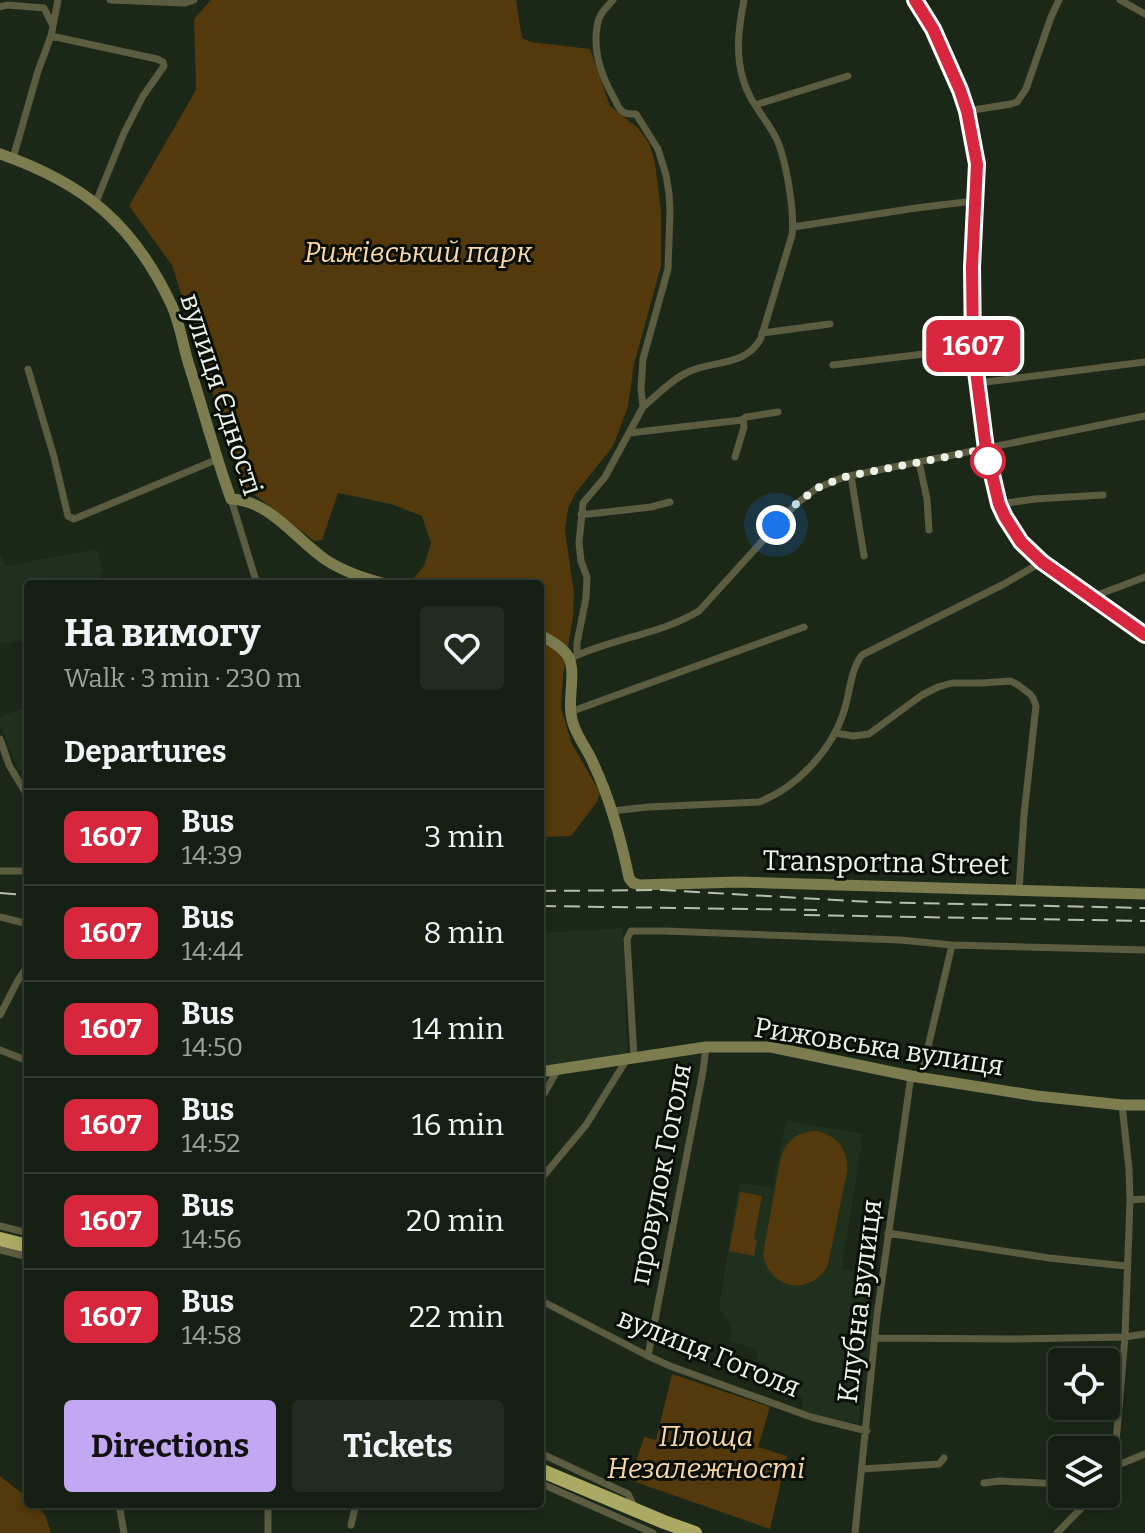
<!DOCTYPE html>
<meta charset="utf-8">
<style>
body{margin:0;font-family:Bitter,serif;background:#212b20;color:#f1f3f6;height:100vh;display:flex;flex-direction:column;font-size:30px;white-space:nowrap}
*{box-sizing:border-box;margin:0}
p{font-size:26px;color:#9da29f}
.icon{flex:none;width:44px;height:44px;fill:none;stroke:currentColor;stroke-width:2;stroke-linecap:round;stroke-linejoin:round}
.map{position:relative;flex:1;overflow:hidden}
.panel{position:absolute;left:24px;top:580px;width:520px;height:928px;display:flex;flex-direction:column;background:#141e12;border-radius:8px;box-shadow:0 4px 12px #0003,0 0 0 2px #333c32}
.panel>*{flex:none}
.badge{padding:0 16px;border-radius:12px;font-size:28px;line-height:52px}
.controls{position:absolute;left:1048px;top:1348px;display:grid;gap:16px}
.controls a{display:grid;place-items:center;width:72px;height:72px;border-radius:8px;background:#141e12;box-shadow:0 4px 12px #0003,0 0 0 2px #333c32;font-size:40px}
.you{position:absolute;width:40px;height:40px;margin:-20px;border:6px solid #fff;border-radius:50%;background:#1a73e8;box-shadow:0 0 0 12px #1a73e833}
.map>.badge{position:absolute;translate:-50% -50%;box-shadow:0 0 0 4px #fff}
h2{padding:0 40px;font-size:30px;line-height:72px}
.round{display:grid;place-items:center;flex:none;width:84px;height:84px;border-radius:8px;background:#212b20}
.headline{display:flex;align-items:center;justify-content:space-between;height:136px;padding:0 40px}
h1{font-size:38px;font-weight:700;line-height:60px}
.primary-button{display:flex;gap:16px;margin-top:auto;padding:16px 40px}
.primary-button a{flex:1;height:92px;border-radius:8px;background:#c2a8f2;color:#111;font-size:32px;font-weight:700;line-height:92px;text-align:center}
.primary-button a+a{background:#212b20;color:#f1f3f6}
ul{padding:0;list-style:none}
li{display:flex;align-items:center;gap:24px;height:96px;padding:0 40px;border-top:2px solid #333c32}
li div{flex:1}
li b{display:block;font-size:30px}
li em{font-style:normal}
li .badge{min-width:88px;font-weight:700;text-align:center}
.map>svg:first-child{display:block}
.built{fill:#1f311c}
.green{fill:#53390b}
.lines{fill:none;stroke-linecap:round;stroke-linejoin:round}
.street{stroke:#5c5c41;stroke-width:7}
.secondary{stroke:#7c7c4f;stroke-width:11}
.highway{stroke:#aaaa64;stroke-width:14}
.rail{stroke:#b5beb2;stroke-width:2;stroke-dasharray:16 8;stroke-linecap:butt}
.line-casing{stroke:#fff;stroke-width:18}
.line{stroke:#d7263d;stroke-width:12}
.walk{stroke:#ebf3e9;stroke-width:8;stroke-dasharray:0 14.4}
.stop-dot{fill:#fff;stroke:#d7263d;stroke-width:4}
.labels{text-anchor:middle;stroke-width:6;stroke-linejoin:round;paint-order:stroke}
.park-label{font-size:28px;font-style:italic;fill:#f9d6a6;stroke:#090f08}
.street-label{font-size:28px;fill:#ebf3e9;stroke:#090f08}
</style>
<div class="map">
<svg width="1145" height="1533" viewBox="0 0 1145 1533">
<rect width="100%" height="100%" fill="#1b2818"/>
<path class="built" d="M97,549L103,571L96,584H28V640L0,644V557L2,556L5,566Z
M28,706V775L24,776L17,767L0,724V717Z
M623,928L627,1055L540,1067V933Z
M786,1120L863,1134L842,1268L872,1276L868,1302L874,1306L866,1379L862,1380L858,1424L806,1412L802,1409V1395L765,1389L767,1364L756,1362L757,1350L730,1341L731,1324L719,1308L739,1183L772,1188Z"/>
<path class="green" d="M211,0H516L522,38L531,42L590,49L610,106L638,128L649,143L655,163L661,211V266L634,364L628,407L613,446L575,494L568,509L565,530L574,594L573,617L563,675L561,708L571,742L600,793L597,802L571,836L540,837V584H409L424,566L431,543L422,516L391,504L338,493L322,540L314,541L241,484L172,265L129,206L196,90L194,19Z
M816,1131C837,1135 849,1150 847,1172L828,1265C811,1297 769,1290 763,1254L780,1161C784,1142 796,1132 816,1131Z
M740,1192L762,1196L754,1239L757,1240L754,1256L729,1251Z
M672,1374L770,1407L758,1447L787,1456L770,1529L630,1480L644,1437L656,1440Z
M0,1476L28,1498V1504H34L45,1515L51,1533H0Z"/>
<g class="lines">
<path class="street" d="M110,0L185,3L194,0
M915,0L933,29L960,90L967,111L977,164L972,267L973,348L986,449L999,504L1005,517L1021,542L1042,562L1145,635
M1120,0L1145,14
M0,7L7,5L44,8L53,26
M51,36L157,59L163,62L164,66L143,96L124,133L96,202
M755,105L848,76
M967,111L1011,104L1017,102L1026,89L1051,17L1059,0
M13,158L38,71L51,36L58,0
M793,227L916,208L974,201
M762,333L830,324
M833,365L973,348
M28,369L54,457L68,516L74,519L218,459
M978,383L1145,362
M643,407C657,395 671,380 688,372C713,360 746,367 761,338L792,235C795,214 786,158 776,138C766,118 749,102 743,79C735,53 739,26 744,0
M629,433L742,420L746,417L778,412
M735,457L744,427L743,419
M919,462L927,499L929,530
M851,476L864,556
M231,499L257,584
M999,504L1035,499L1103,495
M581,514H589L651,507L670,502
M1092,597L1145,577
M577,655V643L586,598L587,577L581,561L579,543L583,503L605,477L643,407L641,389L643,359L668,269L670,211L669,193L666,175L658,149L636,114C631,114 628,115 623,112C618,109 616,101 613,96C601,75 593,52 597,27C598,15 605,9 613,0
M573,657C614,638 661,634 699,611L796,504L817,488L844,477L1145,416
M570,712L804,627
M835,733L853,736L869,734L922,695L938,687L952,683H982L1011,681L1018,685L1030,694L1033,698L1036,706L1024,815L1019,890
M0,739L9,765L28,797
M612,811L648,807L759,802C796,788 831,751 843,714C850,695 850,670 862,655L1004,584L1042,562
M0,871H28
M0,917L28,924
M0,1015L17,982L28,965
M0,1050L28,1061
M634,1057L627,939L631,931H665L900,940L952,945L1145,950
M921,1077L952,945
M540,1101L558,1069
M540,1180L586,1125L627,1059
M1130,1200L1145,1199
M0,1226L28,1233
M888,1233L1049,1258L1126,1266
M0,1250L28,1257
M540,1300L648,1356L670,1366L811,1417L867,1431
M875,1338L1011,1339L1125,1337L1145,1334
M648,1356L703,1071L706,1047
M540,1453L628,1494L635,1508
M1113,1467L1145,1454
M863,1469L939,1464L944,1458
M1106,1478L1113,1467L1115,1454L1125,1337L1130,1200L1129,1169L1122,1105
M540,1483L653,1533
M984,1483L999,1481L1062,1484
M119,1504L124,1533
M351,1525L356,1504
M268,1533V1504
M855,1533L877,1315L911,1076
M1057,1533L1095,1494"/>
<path class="secondary" d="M0,154C84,183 134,224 172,306C180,324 183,346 189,365C203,409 215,455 231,499C271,501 295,539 326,560C344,572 365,578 385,584
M540,635C551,641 563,647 569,658C577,676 565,704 574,726C579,740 589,752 594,765C611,801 621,839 629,878L633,883L640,885L738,882L1145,894
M540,1072L706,1047H771L911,1076L1037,1096L1122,1105H1145"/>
<path class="highway" d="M0,1239L28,1246
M540,1470L664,1522L695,1533"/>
<path class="rail" d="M540,891L662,890L871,902L1145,908
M0,893L28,895
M540,906L817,910
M804,915L1145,921"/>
</g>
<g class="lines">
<g class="line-casing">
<path id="line" d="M915,0L933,29L960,90L967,111L977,164L972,267L973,348L986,449L999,504L1005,517L1021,542L1042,562L1145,635"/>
</g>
<use href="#line" class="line"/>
<path class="walk" d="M776,525L796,504L817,488L844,477L986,449L988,461"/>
</g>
<circle class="stop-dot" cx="988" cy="461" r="16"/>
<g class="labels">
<g class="park-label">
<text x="418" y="262">Рижівський парк</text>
<text x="706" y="1446">Площа<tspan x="706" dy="32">Незалежності</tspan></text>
</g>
<g class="street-label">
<text transform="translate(222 394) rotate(72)" y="10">вулиця Єдності</text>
<text transform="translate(886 862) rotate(1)" y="10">Transportna Street</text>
<text transform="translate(879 1046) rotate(9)" y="10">Рижовська вулиця</text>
<text transform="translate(660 1174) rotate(-79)" y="10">провулок Гоголя</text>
<text transform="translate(859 1301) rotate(-83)" y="10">Клубна вулиця</text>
<text transform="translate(709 1352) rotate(22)" y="10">вулиця Гоголя</text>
</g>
</g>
</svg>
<div class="controls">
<a><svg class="icon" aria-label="locate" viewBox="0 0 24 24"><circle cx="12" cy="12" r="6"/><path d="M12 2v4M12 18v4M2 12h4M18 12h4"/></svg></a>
<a><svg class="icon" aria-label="layers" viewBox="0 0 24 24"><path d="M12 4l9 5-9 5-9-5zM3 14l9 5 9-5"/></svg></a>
</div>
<div class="you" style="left:776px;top:525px"></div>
<b class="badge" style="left:973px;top:346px;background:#d7263d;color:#fff">1607</b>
<section class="panel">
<div class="headline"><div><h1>На вимогу</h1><p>Walk · 3 min · 230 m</p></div><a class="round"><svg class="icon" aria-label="heart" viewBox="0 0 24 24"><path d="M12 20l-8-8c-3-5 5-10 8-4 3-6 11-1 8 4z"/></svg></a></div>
<h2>Departures</h2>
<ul>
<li><span class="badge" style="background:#d7263d;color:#fff">1607</span><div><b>Bus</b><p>14:39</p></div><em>3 min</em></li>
<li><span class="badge" style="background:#d7263d;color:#fff">1607</span><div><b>Bus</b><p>14:44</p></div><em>8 min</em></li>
<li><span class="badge" style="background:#d7263d;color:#fff">1607</span><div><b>Bus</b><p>14:50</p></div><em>14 min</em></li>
<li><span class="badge" style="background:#d7263d;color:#fff">1607</span><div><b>Bus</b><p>14:52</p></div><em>16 min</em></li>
<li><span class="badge" style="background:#d7263d;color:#fff">1607</span><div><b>Bus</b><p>14:56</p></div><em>20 min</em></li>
<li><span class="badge" style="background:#d7263d;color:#fff">1607</span><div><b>Bus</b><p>14:58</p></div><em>22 min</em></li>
</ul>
<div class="primary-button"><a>Directions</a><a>Tickets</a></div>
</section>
</div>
